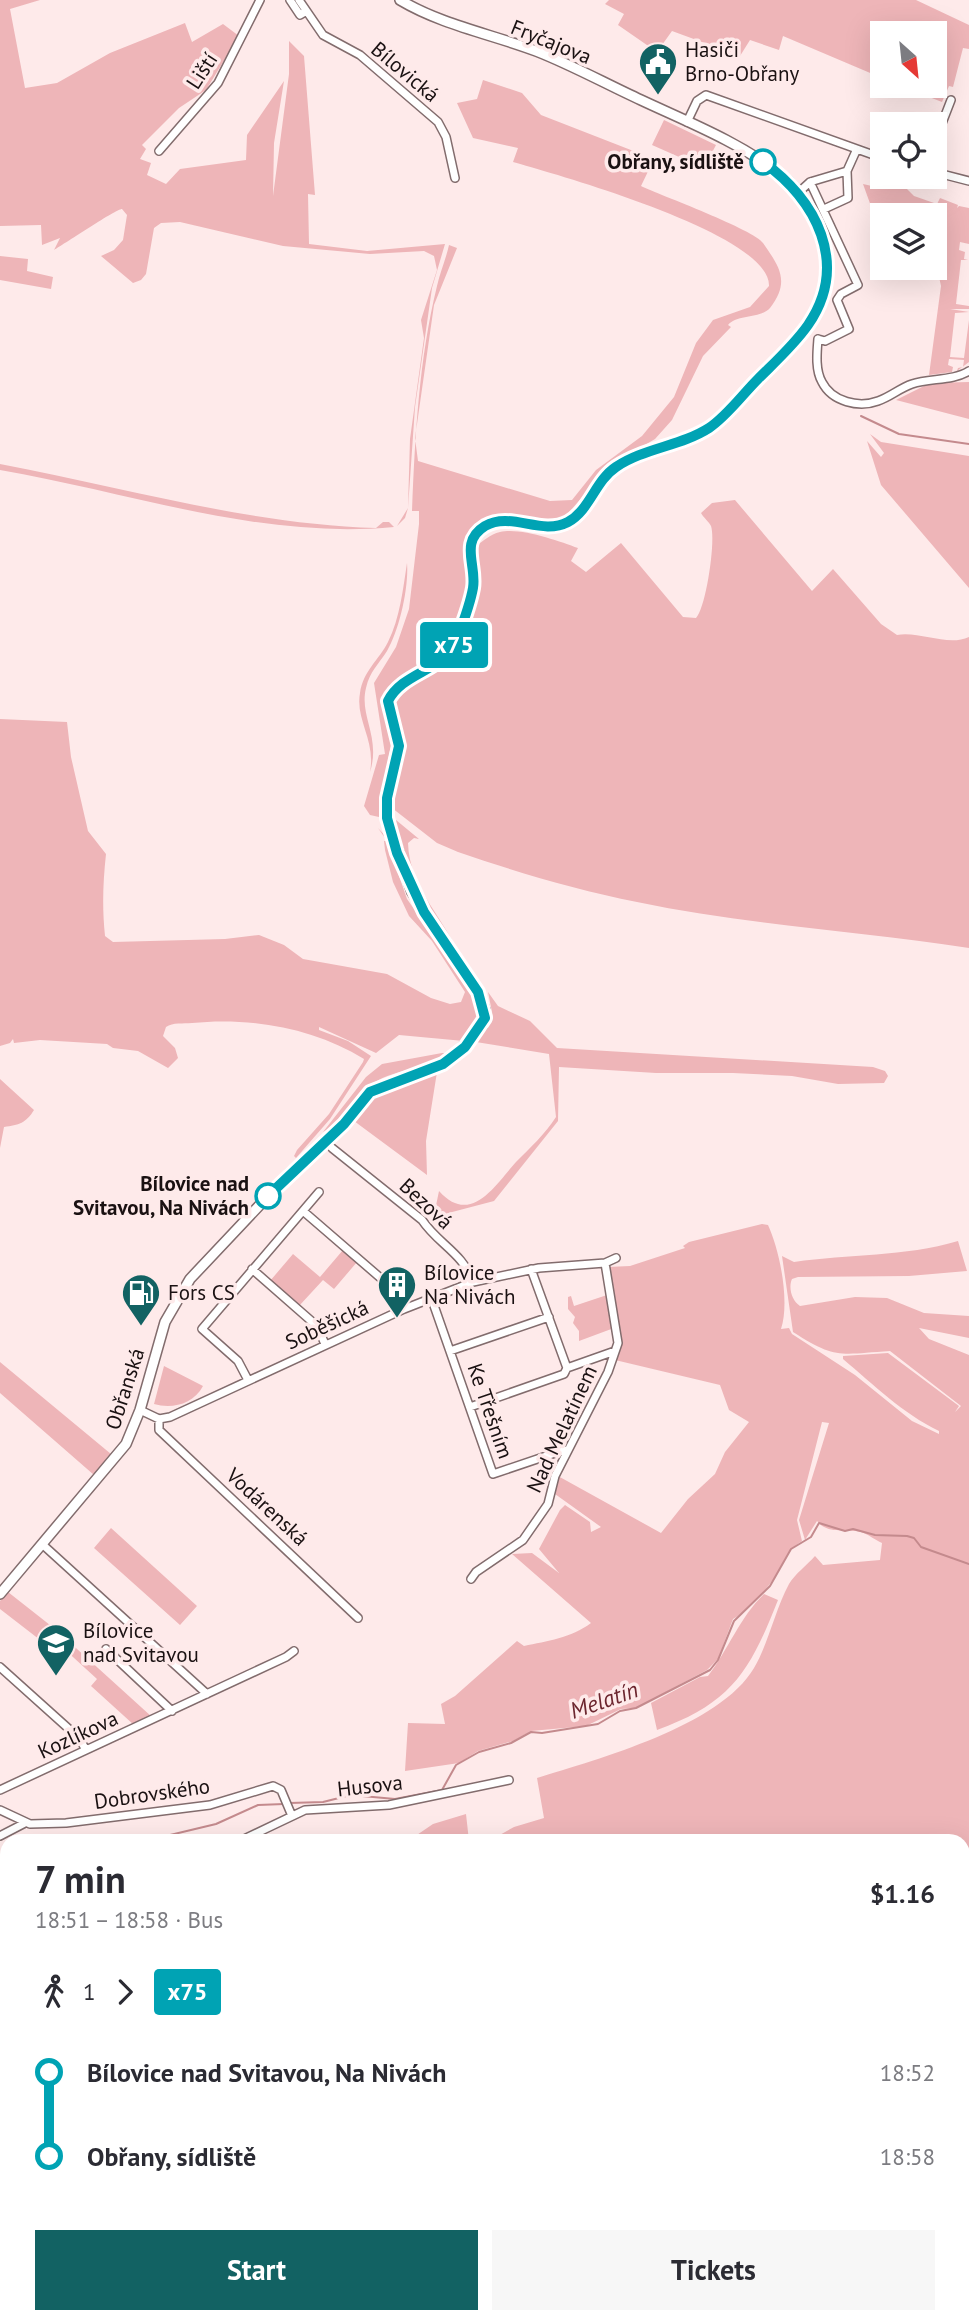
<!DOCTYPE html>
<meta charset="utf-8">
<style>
body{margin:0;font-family:"PT Sans",sans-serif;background:#f7f7f7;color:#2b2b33;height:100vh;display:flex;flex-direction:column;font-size:26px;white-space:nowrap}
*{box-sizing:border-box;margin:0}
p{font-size:23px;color:#7c7c81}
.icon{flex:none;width:38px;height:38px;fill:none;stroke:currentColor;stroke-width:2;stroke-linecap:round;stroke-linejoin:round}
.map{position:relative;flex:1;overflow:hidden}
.details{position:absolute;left:0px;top:1834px;width:970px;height:490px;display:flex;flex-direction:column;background:#fff;border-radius:21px 21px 0 0;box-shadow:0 7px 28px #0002}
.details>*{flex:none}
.badge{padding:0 14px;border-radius:5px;font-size:24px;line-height:46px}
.needle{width:46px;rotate:153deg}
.fabs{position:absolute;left:870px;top:21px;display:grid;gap:14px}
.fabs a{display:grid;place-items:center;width:77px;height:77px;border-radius:0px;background:#fff;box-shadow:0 7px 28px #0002;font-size:35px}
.map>.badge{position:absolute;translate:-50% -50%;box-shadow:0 0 0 4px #fff}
.legs{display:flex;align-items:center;gap:10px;height:77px;padding:0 35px;font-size:23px}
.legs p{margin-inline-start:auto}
.headline{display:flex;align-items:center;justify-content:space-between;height:119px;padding:0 35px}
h1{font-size:38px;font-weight:600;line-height:52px}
.primary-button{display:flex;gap:14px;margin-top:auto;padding:14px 35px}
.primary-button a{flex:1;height:80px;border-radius:0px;background:#126263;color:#fff;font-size:28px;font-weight:600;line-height:80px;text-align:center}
.primary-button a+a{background:#f7f7f7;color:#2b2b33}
ul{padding:0 35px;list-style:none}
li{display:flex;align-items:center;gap:24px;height:84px;font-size:26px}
li i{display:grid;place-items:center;width:10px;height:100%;margin:0 9px;background:currentColor}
li i::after{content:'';width:18px;height:18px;margin:-9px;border:5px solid;border-radius:50%;background:#fff}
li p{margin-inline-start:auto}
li:first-child i{background:linear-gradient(#0000 50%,currentColor 0)}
li:last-child i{background:linear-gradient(currentColor 50%,#0000 0)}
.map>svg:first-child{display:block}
.green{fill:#eeb5b8}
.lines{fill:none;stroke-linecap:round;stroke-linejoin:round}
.stream{stroke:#c48a8d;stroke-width:2}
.minor-casing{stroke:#826c6d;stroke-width:10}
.major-casing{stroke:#826c6d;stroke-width:12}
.minor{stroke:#fff;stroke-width:7}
.major{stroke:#fff;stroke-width:9}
.rail{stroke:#867778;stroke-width:2;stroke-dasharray:3.5 7;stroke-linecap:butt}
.line-1-casing{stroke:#fff;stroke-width:16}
.line-1{stroke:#00a3b4;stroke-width:10}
.stop-1-dot{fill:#fff;stroke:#00a3b4;stroke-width:3.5}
.labels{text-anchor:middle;stroke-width:7;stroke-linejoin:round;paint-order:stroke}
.street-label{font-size:21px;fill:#1a1112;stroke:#feeaea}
.poi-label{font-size:21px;fill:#1a1112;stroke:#feeaea;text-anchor:start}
.stop-label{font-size:21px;font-weight:bold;fill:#1a1112;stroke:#feeaea;text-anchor:end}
.water-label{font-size:23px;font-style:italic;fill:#6c262f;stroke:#feeaea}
</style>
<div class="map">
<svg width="969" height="2324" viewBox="0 0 969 2324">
<rect width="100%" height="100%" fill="#feeaea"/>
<path class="green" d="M0,0H40L10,9L25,88L57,83L110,53L185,23L192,42L223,24L239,36L206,90L179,108L142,145L146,149L140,159L151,163L147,175L166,184L180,169L246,160L247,135L284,81L274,143L273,196L289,74V41L304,56L315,195L308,194L309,244L367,251L445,244L432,288L415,407L408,508L405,518L397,526L408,508L410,439L424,338L421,320L437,270L434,256L424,251L370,254L283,246L180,222L161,223L154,228L146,274L141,280L133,283L101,256L114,250L123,240L127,215L122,209C116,209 66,243 54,250L60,238L42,245L41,225L0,226Z
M609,0H916L969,25V49L963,48L953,87L949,86L942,102L901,86H934V33H882V78L783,36L779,50L750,40L740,56L672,31L657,52L618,25L624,14L605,4Z
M483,80L522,93L541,115L654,159L641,186C660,195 755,230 763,243C777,264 792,280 770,308C760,319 738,314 728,325L731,327L703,356L672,420L655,439L609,466L565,517C545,532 506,505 482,522C455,540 471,564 468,591C466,607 459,628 451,642C438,666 401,670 382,700L392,740L382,792V815L379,817L370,815L364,806L379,755L385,754L374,683L396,647L409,609L419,524V511H412C415,436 419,359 437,286C440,272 446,259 449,245L457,248L434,305L415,438L418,461L550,501L572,500L596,470L642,436L674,397L696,343L713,320L750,307L769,286C771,234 558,175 513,162L518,148L473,138L457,103L477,99Z
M664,120L716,145L704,168L652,145Z
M898,177H909L906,188L914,196L937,204L940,198L958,205L957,208L959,206L969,208V244L960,242L959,250L965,252L964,259L968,260H961L956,304L969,306V309H950L969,312L955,313L950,357L964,358L969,320V362L957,371L958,368L963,367L964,360L949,359L948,365L953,367L952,372L929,375L941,286L935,259L934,215H917L912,206L915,212L872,209L863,184L885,189L888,179L894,182Z
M0,256L28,259L27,271L53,277L51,289L0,280Z
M969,382V419L896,400L930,383Z
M870,434L881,442L969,456V588L881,485L867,441L881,457L884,453Z
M0,464C126,488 248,524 376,528L383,522H389L394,527C261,540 129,492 0,470Z
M735,500L812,591L833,569L881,624L897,635C920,631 948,647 969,637V948C859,931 746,925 637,902C577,890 516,872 458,852L437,843L392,808L402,749L395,717V700L401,690L453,656L473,613L478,577L475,546C483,542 490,534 500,532C520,527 559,541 578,548L571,561L586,572L621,543L683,617L696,618C706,608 716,540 711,526C709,522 703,517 701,513L712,503Z
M407,563C409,588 399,631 387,651C378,665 370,671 366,688C359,716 381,737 370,772C376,740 355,720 360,693C363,671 379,660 388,642C400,618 403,589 407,563Z
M0,719L67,722L71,757L88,831L106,854C103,882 102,907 105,936L113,942L225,939L259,935L284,945L303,959L387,974L431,998L450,1004L461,1002L465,992L432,941L409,916L393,882L385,850L384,841H387L378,828L390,841L389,847L407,899L474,995L477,1020L464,1041L399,1035L376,1053L319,1027V1030L348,1041L371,1056L330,1119L296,1158L294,1156L297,1150L329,1114L363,1062L364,1059C314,1028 250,1017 192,1023C183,1024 173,1022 166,1027L163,1036L175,1048L178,1058L168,1068L138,1051L113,1048L107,1044L40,1040L14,1043L13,1039L10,1043L0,1046Z
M396,820L419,839L414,838L408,843C409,888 446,920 462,960L420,900L409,878L393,821Z
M488,992L498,1006L530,1021L557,1048L873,1067L885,1071L888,1076L884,1083L838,1084L792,1076L733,1073H656L559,1067L558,1121L494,1201L437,1216L433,1220L439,1191C471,1227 496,1184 516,1162C530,1148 545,1134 556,1117L549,1054L476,1042L493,1017Z
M442,1053H449C426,1070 391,1069 369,1086C350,1102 351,1117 323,1132L366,1077L382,1064Z
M437,1072L426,1141L427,1175L354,1121L376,1093Z
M0,1079L34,1110C26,1123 19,1125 4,1127L0,1148Z
M762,1224L768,1225C780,1251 790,1302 781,1329L789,1328L792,1334L855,1375L912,1421L939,1434V1431C902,1413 874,1385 843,1359V1356L888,1353L959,1406L955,1412L961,1406L890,1351C841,1354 836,1360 793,1332L782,1256L794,1262C849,1254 904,1257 958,1241L967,1271L909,1276L798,1277L792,1279C788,1288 792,1301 800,1306L855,1297L887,1298L924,1313L969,1316V1338L919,1328L929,1339L969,1355V2324H244L230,2318L962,2317V1841H489L514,1827L544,1818L537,1778C598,1759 720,1726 754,1668C769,1642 775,1610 789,1584C795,1574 807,1565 815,1556L823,1565L880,1560L882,1543C875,1540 868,1534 861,1532C845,1528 828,1535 817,1521L805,1540L799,1520L829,1423L822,1422L797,1520L802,1541C783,1552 783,1569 769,1585C760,1596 745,1612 733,1619L718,1659L707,1670L636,1708L621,1709L586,1726L531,1731L513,1741L478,1751L459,1763L405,1771L408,1723L445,1724L441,1704L455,1696L517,1641L524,1646C547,1641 571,1638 591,1623L512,1554L532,1553L559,1573L539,1549L560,1510L565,1505L590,1522L591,1532L601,1527L555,1494L558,1476L661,1533L688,1499L715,1474L725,1452L749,1422L729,1410L720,1385L615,1360L620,1342L608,1267L630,1266L685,1248L683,1246L689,1242Z
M343,1250L357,1262L334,1289L323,1280L299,1306L270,1281L293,1254L320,1277Z
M607,1295L614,1328L579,1341V1331L573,1323L575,1317L568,1309V1297L571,1296L574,1306Z
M0,1362L111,1454L94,1475L0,1393Z
M164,1366L203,1386C193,1405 171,1409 154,1404Z
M111,1528L197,1606L180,1625L94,1548Z
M8,1592L55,1629L152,1717L134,1725L91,1686L97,1679L50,1636L44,1643L0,1609V1601Z
M764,1594L778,1600C750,1671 732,1703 657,1730L651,1703L700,1677L708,1676C728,1650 740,1617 764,1594Z
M466,1814L469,1841H408L433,1824Z
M53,2317H145L152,2324H129L108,2318L109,2324H57Z"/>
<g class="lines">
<path class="stream" d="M861,416L899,434L969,444
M290,1803L323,1802L351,1795L395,1799L442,1790L456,1765L479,1752L511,1743L531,1732L542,1733L598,1724L620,1711L636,1708L710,1670L718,1660L734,1621L770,1586L791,1549L811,1537L819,1523L845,1531L853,1529L875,1535L907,1536L914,1538L921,1547L969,1564
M145,1841L216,1824L258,1805L284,1804
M0,1897L7,1896"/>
<g class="minor-casing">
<path id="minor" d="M290,0L300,15L305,12
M299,0L323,35L360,55L438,122L446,137L455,178
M687,122L697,101L706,95L882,158
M934,144L951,100
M159,151L218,83L260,0
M934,172L969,181
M810,182L858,285L841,294L837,300L849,329L825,341L818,339
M799,192L810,182L847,171L856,151
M824,209L848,198L847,171
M818,339C817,352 815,370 822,382C832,402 859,408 878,401C890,397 900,388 912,384C930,378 953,381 969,371
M332,1148L422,1220C438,1244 463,1253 473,1282
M303,1211L391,1287L404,1309
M252,1269L317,1326L325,1344
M531,1269L567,1368
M431,1297L493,1474L564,1450
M450,1351L549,1317
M248,1380L238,1361L202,1329L319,1192
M470,1407L564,1374L567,1368L615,1351
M140,1410L159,1419L170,1417L404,1309L473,1282L539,1268L605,1263L616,1258
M159,1419V1430L358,1618
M42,1544L207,1694
M471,1579L476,1572L523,1540L548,1504L555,1476L608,1372L618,1343L605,1263
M106,1649L172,1711
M0,1667L79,1738L86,1750
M0,1790L286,1657L294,1651
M0,1810L30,1824L66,1823L210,1805L273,1786L281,1790L292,1816
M0,1836L25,1823
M240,1841L305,1810L389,1805L509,1780
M0,1920H7
M0,1985L7,1986
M0,2074L7,2079
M7,2160V2155
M0,2186L7,2190"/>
</g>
<g class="major-casing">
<path id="major" d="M0,1594L126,1444L140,1410L165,1322L190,1279L289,1174L344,1124L370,1092L448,1062L482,1026L485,1010L478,992L412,892L387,818V798L399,746L388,701C403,672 442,672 456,643C463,627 473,603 474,585C476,562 461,547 482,529C504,509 538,535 564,524C589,513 594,481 616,466C645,448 684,448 711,426C727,415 740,397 754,383C772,365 793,347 808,326C842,276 825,210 780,174C739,142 688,122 641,100C606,84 572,65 536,51C491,34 442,25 400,0"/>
</g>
<use href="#minor" class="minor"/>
<use href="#major" class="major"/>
<path class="rail" d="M0,2295L7,2302
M22,2317L29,2324"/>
</g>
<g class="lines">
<g class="line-1-casing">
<path id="line-1" d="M268,1196L344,1124L370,1092L443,1064L465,1047L485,1018L478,992L424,912L397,853L387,818V798L399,746L388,701C403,671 446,671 457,639C463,623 470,605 473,588C477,565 459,542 485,526C511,511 541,536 568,522C590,510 595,481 616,467C644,448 681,446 709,428C727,416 742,395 758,379C775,362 794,345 808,325C850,264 816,199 763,162"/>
</g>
<use href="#line-1" class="line-1"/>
</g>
<defs>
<g id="civic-pin" transform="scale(2.0125)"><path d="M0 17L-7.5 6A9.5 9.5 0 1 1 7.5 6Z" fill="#126263" stroke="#feeaea"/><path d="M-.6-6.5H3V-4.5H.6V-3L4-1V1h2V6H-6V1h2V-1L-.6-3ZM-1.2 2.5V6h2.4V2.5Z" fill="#fff"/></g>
<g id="building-pin" transform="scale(2.0125)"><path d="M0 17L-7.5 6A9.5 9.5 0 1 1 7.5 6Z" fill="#126263" stroke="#feeaea"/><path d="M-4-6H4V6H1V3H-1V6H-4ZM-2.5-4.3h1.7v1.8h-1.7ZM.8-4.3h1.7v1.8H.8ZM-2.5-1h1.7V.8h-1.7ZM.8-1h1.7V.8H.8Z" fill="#fff"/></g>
<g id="fuel-pin" transform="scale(2.0125)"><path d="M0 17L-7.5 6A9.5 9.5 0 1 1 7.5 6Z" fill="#126263" stroke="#feeaea"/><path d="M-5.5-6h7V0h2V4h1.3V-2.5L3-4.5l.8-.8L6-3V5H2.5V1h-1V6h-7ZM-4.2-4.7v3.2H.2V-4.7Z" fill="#fff"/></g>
<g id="school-pin" transform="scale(2.0125)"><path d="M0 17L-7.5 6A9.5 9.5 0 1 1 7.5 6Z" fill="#126263" stroke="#feeaea"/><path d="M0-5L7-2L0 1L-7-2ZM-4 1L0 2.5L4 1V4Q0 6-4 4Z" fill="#fff"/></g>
</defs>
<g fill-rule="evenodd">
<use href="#civic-pin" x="658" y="62"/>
<use href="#building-pin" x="397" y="1285"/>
<use href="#fuel-pin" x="141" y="1293"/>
<use href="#school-pin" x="56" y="1643"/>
</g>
<g class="stop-1-dot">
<circle cx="763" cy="162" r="12"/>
<circle cx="268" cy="1196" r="12"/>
</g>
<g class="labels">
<g class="street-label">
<text transform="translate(551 42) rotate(22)" y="7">Fryčajova</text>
<text transform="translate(202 71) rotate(-57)" y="7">Liští</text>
<text transform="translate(405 72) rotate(40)" y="7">Bílovická</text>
<text transform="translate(426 1204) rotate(43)" y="7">Bezová</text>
<text transform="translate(327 1325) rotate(-25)" y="7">Soběšická</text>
<text transform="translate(125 1389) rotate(-72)" y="7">Obřanská</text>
<text transform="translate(490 1411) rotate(71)" y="7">Ke Třešním</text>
<text transform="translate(562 1429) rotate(-65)" y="7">Nad Melatínem</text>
<text transform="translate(267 1507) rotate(43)" y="7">Vodárenská</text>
<text transform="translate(78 1735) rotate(-25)" y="7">Kozlíkova</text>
<text transform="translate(370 1786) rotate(-6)" y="7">Husova</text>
<text transform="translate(152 1794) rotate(-8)" y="7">Dobrovského</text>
</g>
<g class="poi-label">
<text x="685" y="57">Hasiči<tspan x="685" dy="24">Brno-Obřany</tspan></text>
<text x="424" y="1280">Bílovice<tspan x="424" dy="24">Na Nivách</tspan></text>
<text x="168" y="1300">Fors CS</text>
<text x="83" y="1638">Bílovice<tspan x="83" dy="24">nad Svitavou</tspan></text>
</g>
<g class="stop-label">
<text x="744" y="169">Obřany, sídliště</text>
<text x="249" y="1191">Bílovice nad<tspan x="249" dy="24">Svitavou, Na Nivách</tspan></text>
</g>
<g class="water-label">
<text transform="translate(604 1700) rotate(-19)" y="8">Melatín</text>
</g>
</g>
</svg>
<div class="fabs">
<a><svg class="needle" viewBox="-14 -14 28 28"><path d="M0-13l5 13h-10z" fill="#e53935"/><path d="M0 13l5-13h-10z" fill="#7c7c81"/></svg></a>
<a><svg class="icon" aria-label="locate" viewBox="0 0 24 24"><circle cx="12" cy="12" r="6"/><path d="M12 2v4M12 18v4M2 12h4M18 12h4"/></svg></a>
<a><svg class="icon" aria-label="layers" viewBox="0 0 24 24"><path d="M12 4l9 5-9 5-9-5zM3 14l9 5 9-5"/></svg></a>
</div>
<b class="badge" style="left:454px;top:645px;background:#00a3b4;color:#fff">x75</b>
<section class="details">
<div class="headline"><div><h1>7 min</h1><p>18:51 – 18:58 · Bus</p></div><b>$1.16</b></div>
<div class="legs"><svg class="icon" aria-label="walk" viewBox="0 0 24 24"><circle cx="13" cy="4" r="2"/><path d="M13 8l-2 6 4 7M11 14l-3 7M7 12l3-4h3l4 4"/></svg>1<svg class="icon" aria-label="forward" viewBox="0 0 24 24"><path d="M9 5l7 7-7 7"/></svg><b class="badge" style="background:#00a3b4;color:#fff">x75</b></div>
<ul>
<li><i style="color:#00a3b4"></i><b>Bílovice nad Svitavou, Na Nivách</b><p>18:52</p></li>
<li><i style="color:#00a3b4"></i><b>Obřany, sídliště</b><p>18:58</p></li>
</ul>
<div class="primary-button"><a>Start</a><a>Tickets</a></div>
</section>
</div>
